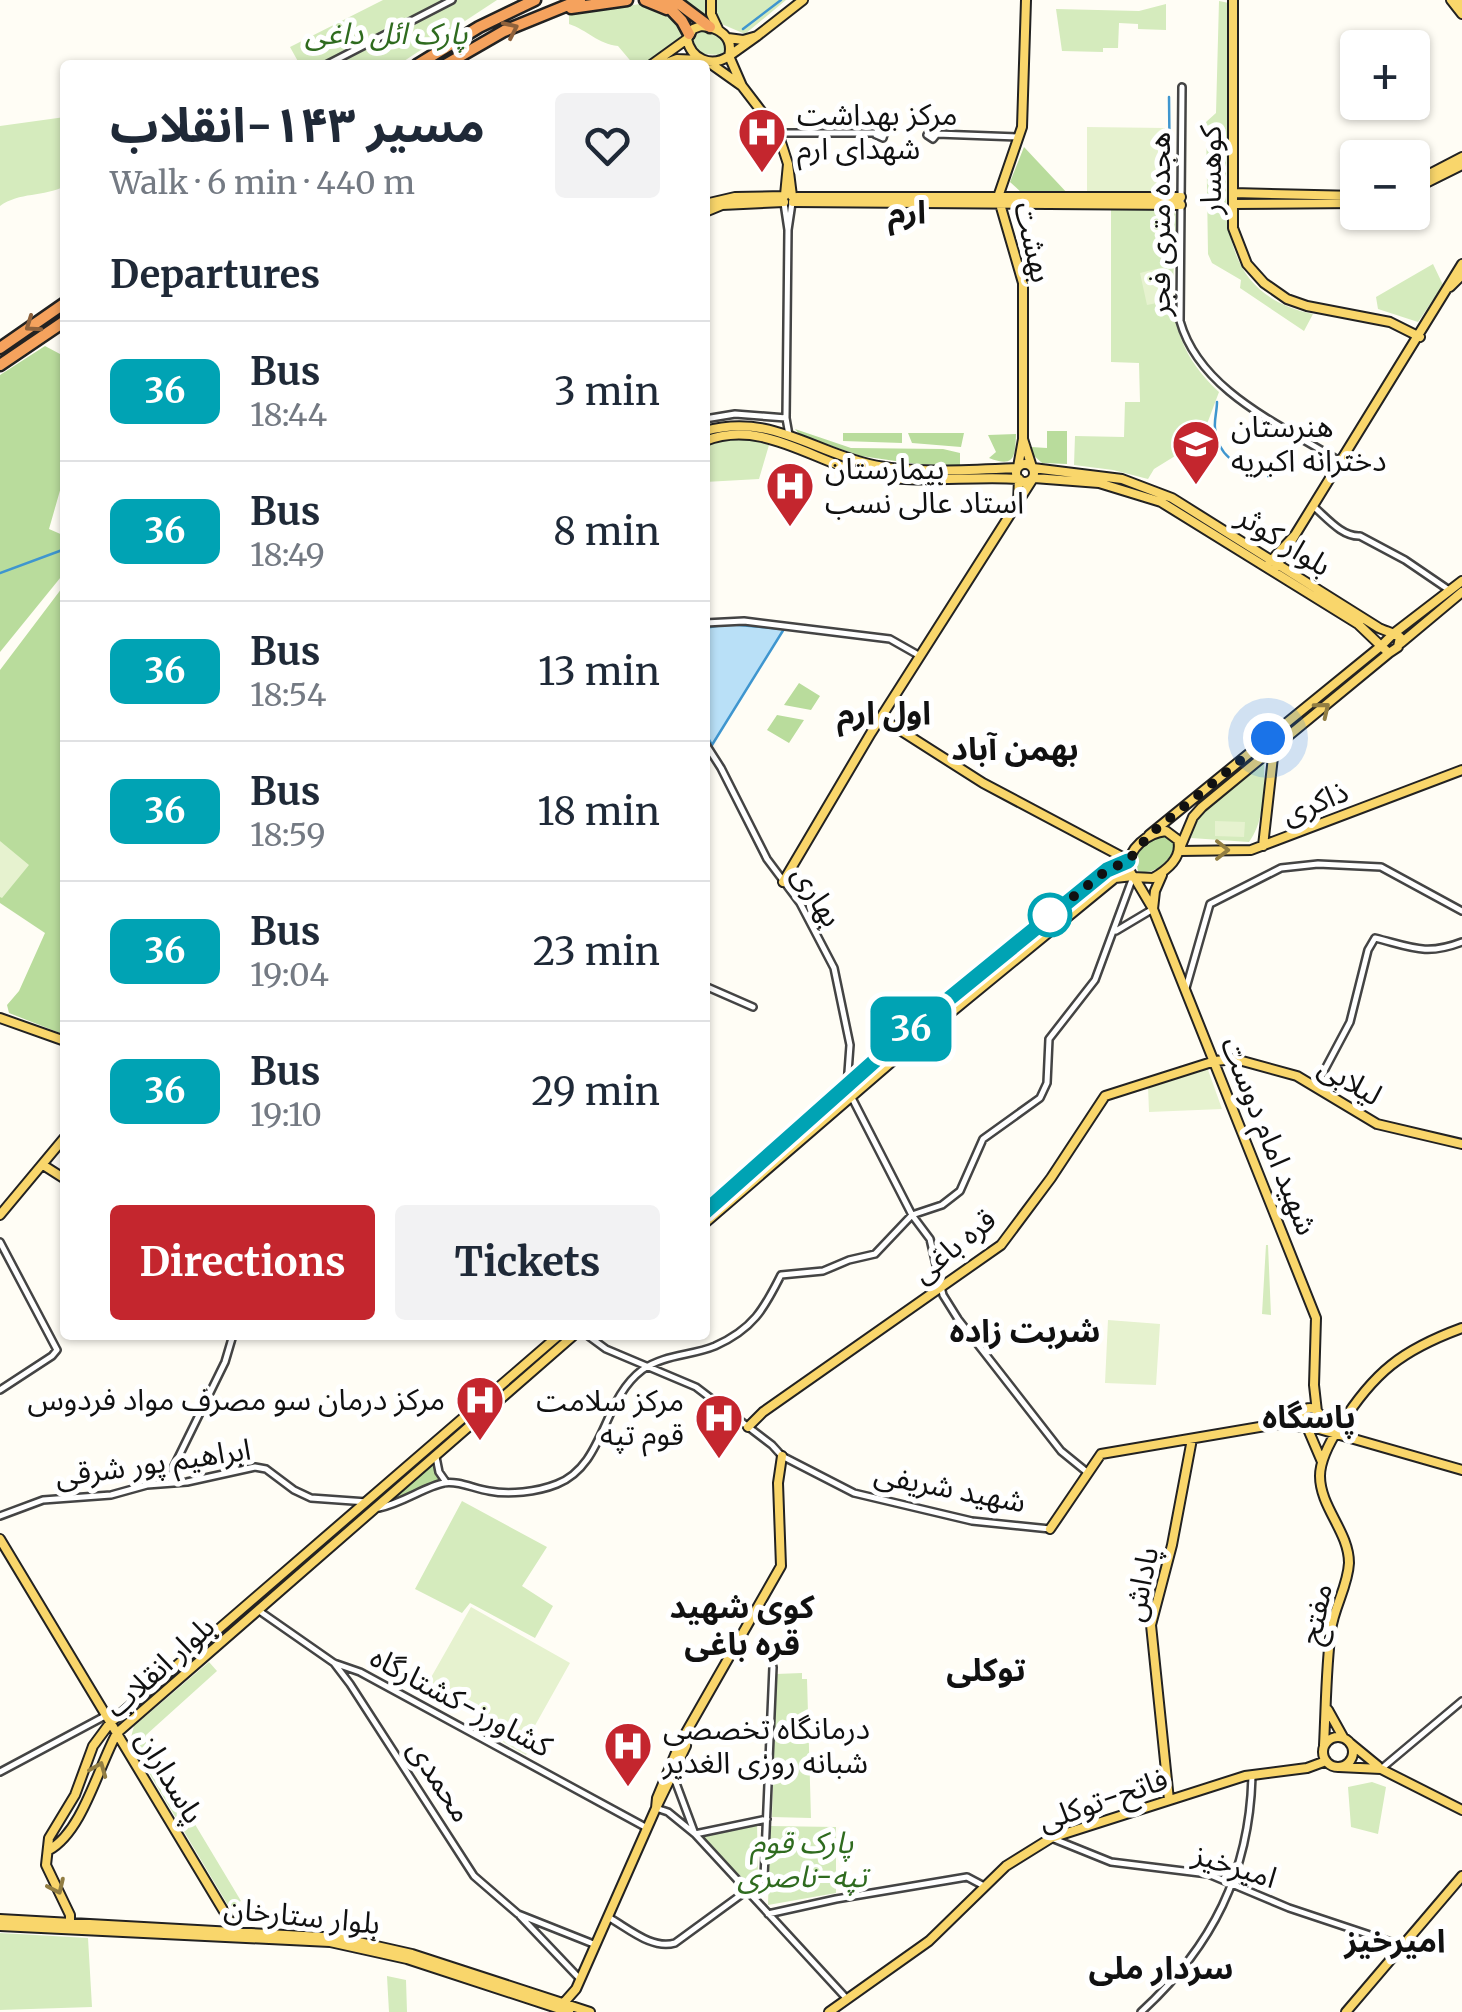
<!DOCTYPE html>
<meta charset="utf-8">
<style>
body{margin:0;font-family:Merriweather,"Noto Sans Arabic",serif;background:#f2f2f3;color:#1f2937;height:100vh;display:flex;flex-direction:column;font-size:38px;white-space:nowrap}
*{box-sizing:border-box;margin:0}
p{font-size:32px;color:#747a83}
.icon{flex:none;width:55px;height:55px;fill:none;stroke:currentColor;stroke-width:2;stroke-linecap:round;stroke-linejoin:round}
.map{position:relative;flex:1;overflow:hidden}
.side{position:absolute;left:60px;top:60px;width:650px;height:1280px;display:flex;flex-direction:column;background:#fff;border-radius:10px;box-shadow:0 2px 8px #0004}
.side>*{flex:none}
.badge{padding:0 20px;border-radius:15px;font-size:35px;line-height:65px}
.tools{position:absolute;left:1340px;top:30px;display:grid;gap:20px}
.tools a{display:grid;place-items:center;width:90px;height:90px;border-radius:10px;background:#fff;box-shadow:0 2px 8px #0004;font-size:50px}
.you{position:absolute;width:50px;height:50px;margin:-25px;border:8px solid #fff;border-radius:50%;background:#1a73e8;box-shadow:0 0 0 15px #1a73e833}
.map>.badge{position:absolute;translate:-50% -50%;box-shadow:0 0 0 5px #fff}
h2{padding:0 50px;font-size:38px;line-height:90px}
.round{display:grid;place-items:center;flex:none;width:105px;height:105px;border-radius:10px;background:#f2f2f3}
.head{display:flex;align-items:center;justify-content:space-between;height:170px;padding:0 50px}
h1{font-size:48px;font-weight:700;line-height:75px}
.cta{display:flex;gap:20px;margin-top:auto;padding:20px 50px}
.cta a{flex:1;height:115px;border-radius:10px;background:#c4262e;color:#fff;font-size:40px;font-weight:700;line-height:115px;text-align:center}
.cta a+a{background:#f2f2f3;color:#1f2937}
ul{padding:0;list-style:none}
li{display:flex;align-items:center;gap:30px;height:140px;padding:0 50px;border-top:2px solid #e0e1e3}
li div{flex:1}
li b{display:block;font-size:38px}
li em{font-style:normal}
li .badge{min-width:110px;font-weight:700;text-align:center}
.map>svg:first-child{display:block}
.green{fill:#d5ebbd}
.forest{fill:#b9dc9c}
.pitch{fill:#e6f2cf}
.water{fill:#b9e0f7;stroke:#3f96cf;stroke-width:2.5}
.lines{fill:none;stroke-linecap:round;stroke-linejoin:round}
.stream{stroke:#3f96cf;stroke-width:2.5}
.minor-casing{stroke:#444;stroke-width:10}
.major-casing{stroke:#222;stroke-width:12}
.highway-casing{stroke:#222;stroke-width:15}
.minor{stroke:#fff;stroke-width:5}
.major{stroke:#f9d66b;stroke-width:8}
.highway{stroke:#f5a25d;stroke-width:10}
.oneway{stroke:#8e613b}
.oneway2{stroke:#917d42}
.line-casing{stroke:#fff;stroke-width:22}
.line{stroke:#00a3b4;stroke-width:15}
.walk{stroke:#111;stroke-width:10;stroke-dasharray:0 18}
.stop-dot{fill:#fff;stroke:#00a3b4;stroke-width:5}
.labels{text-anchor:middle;stroke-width:10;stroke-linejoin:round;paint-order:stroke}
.park-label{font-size:30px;font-style:italic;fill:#2f6b1f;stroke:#fff}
.poi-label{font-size:30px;fill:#111;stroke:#fff;text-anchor:start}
.street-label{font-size:30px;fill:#111;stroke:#fff}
.neighbourhood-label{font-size:32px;font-weight:bold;fill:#111;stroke:#fff}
</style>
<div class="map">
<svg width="1462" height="2012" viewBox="0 0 1462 2012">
<rect width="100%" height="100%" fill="#fffdf5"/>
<path class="green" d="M383,0H497L398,65H300L290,47Z
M684,0H786L745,34L710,19Z
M1219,1L1229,3C1228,47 1228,90 1227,134C1226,211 1215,293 1313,314L1304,331L1240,288L1241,280L1212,263L1208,254L1206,122L1216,113Z
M647,3L673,15L683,32L675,45L641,65H634L618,46C598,44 587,30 569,24V14Z
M1166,4V30L1138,29V24L1119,23L1118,48H1103V52L1062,51L1056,9L1139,11Z
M703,31C714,33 724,37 726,49L721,55L702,54L693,46L692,37Z
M65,117V186C44,197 19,192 0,206V126Z
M1171,209L1177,215C1174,289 1159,336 1219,392L1201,440L1154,469L1148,479L1113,470L1074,465L1075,436L1124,437L1125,402H1140L1139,363L1111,362V210Z
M1433,264L1443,285L1418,322L1378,309L1376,297Z
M741,436L769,445L759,479L705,482V445Z
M1264,760C1265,785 1265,821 1249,842L1191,838C1197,803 1239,781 1264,760Z
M1266,1245H1268L1271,1315L1262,1314Z
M462,1501L547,1547L522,1586L553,1606L535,1638L470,1603L462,1613L415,1589Z
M209,1662L217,1671L146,1735L145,1741L241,1901L229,1907L130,1741L134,1726Z
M802,1673V1679H807L811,1818L772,1817L776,1674Z
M1372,1782L1386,1787L1378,1834L1351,1827L1348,1787Z
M757,1823L758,1877L747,1886V1891L702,1839L708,1833Z
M770,1826L836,1827V1893L768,1905Z
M0,1933L88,1938L92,2007L0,2010Z
M387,1976L406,1980L407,2012H389Z"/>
<path class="forest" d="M1024,147L1069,195L1022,193L1010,182Z
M45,346L60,354L65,351V473L49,529L65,536V572L0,652V375Z
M795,429L851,448L943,449L960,453V466L916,464L861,456L800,435Z
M1047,431H1067V464L1042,463L1031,453V447L1047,448Z
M843,433H902V443L843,441Z
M908,433H964L961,447L912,443Z
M1016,434C1015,457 1015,468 989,458L996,452L988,435Z
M65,584V1035L9,1013L7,1005L19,991L45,933L0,903V670Z
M799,683L820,696L811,710L784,705Z
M777,715L804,720L789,743L767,730Z
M1162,834L1173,839L1175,847C1169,861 1155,876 1138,871L1135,857L1149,840Z
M435,1463L443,1480L399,1501L388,1503Z"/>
<path class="pitch" d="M1087,127L1165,128V191H1087Z
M1156,269L1162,302L1147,305L1140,273Z
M1215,821L1245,822L1244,837L1215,836Z
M0,841L29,865L2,898L0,897Z
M1207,1067L1222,1109L1149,1112L1148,1086Z
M1108,1320L1160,1324L1156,1385L1105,1383Z
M471,1607L570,1663L528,1738L533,1742L526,1755L503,1742L510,1730L525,1736L429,1681Z"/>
<path class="water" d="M728,624L784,629L712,745L705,733V628Z"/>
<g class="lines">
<path class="stream" d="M743,29L781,0
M1169,97L1170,187
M1217,402C1217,411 1214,420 1215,428C1217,453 1237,471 1261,467L1267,471V477
M0,573L65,549"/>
<g class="minor-casing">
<path id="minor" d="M326,65L452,0
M1182,87L1180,321C1200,392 1282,425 1341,462
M878,129L885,131L883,138L876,135Z
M932,129L937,134L933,139L927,135Z
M778,133H876
M937,134L1019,137
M784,203L788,230L792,203
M788,230L786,418L789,435
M705,419L735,414L786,418
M1313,506C1327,518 1342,537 1360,536L1405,560L1449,590
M705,623L744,621L890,639L920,656
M705,743L721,768L767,859L800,903L834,968L850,1045L847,1086
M1116,931L1153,909
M705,986L753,1007
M1186,988L1210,904L1281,868L1318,864L1381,867L1462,911
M1316,1086L1350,1022L1368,950L1375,938C1411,947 1426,956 1462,942
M851,1096L912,1215L930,1239L943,1295L958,1319L1061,1451L1088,1473
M0,1242L57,1350L52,1356L0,1390
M587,1335L606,1349L696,1387L772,1445L782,1456L854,1493L972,1521L1050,1529
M436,1457L439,1472L446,1482
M171,1483L174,1466L225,1362L233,1335
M379,1508C403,1503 426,1486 444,1483C457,1480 475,1489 489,1491C509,1495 537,1492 557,1484C605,1465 602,1400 642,1370C665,1354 691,1356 715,1346C753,1329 764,1309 781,1275L823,1271L849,1260L875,1254L912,1215L942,1205L960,1191L983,1139L1040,1098L1047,1083L1049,1039L1095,980L1133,877
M0,1516L43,1500L111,1495L147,1485L187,1482L255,1467L266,1469L294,1490L311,1498L367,1502
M258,1610L334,1663L360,1672L647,1828
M334,1663L350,1684L474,1876L518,1914L596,1945
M1381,1769L1462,1701
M0,1772L105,1716
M656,1808L668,1812L695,1834L673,1775
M767,1819L695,1834L847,1999
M1054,1839L1111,1862L1208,1874L1289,1908L1403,1946
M768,1914L836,1899L967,1877L984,1886
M520,1916L580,1979
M608,1917C628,1928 652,1950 675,1943L764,1878L773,1667
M1141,2012C1212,1947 1250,1872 1252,1775"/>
</g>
<g class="major-casing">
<path id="major" d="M711,0V14L719,31
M1233,0V228L1247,264L1264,283L1287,299L1307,306L1390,322L1420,337
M1451,0L1462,14
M1458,0L1462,4
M701,26C719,27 734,37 729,56C711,68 691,59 687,39L693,29Z
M757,36L803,0
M728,38L743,40L757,36L729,56
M711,64L742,86L729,56
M651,65L687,39
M661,65L677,59L700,60
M742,86L778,133L788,164
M1412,183L1462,157
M1412,190L1462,165
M1233,193L1358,196
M785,195L788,164L792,196
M797,197H1181
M793,202L1181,205
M705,204L735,197L784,196
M1233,204L1358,203
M705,212L722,205L784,202
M1450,287L1462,275
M705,431C769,413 810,450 869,464C912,474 973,470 1017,468
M1023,439V283L998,197L1022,127L1026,0
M705,441C760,419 810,459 862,473C911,486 968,475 1019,479
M1016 473a9 9 0 1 1 18 0a9 9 0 1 1-18 0Z
M1018,467L1023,439L1032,467
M1033,468L1122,479L1172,498L1379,628C1385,631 1394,633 1400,637L1398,647L1389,653L1381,646L1393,634L1462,581
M1034,478L1099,483L1161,502L1358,624L1381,646L1149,835
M1019,479L1018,502L1032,480
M1295,535L1462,264
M1269,563L1295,535L1276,567
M1401,643L1462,592
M881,718L983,783L1128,860
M1166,831L1178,840C1183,858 1167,870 1153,878L1133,877L1128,867C1129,848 1147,833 1166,831Z
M1263,846L1274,748L1268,738
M1180,848L1193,817L1202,807L1389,653
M1180,851L1251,850L1462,770
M1134,877L1153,909L1316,1318L1314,1385L1317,1412
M783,882L871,733L1018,502
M1153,909L1155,891L1162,875
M0,1018L65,1041
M43,1165L65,1179
M705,1212L895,1042L1107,870L1128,861
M0,1215L65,1137
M705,1223L909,1047L1115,878L1133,876
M1300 1418a10 10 0 1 1 20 0a10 10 0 1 1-20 0Z
M748,1427L763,1412L1001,1245L1051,1178L1105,1096L1215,1061L1235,1059L1297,1076L1377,1124L1462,1144
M1307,1427L1322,1462
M1312,1427L1462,1470
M1050,1529L1101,1454L1277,1424L1306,1427
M0,1539L237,1933
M1328,1710L1343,1737
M687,1735L686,1746L656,1808L657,1798L680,1743L781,1566L778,1483L782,1456
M1323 1752a15 15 0 1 1 30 0a15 15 0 1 1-30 0Z
M1350,1743L1378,1766
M1324,1745C1326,1707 1326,1667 1331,1630C1334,1607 1348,1586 1349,1563C1349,1532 1320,1507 1320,1476C1320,1459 1331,1440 1340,1426C1374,1372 1402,1350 1462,1328
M1339,1767L1381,1769L1462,1810
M1169,1800L1151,1625L1172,1545L1192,1439
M49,1850C83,1831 98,1767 117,1733L574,1335
M0,1919L341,1938L412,1954L590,2012
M70,1923V1915L46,1865L49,1838L75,1795L93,1746L110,1723L559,1335
M0,1926L330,1942L407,1959L569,2012
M561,2006L576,1989L656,1808
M829,2012L929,1941L1006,1866L1051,1838L1245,1776L1307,1768L1326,1761
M1346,2012L1462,1876"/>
</g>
<g class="highway-casing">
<path id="highway" d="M645,0L667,9
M662,0L682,21L689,34
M674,0L710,27
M571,8L627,0
M417,65L479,27L535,0
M445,65L504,31L580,0
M0,348L65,303
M0,365L65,321"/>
</g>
<use href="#minor" class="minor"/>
<use href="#major" class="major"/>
<use href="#highway" class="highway"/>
</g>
<defs><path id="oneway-chevron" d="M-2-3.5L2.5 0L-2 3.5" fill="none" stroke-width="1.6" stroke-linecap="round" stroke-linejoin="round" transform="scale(2.5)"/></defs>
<g class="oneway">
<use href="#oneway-chevron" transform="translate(511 29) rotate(-25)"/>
<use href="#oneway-chevron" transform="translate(32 325) rotate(145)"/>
</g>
<g class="oneway2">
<use href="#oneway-chevron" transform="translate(1323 709) rotate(-39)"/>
<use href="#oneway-chevron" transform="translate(1222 850)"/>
<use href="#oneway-chevron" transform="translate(99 1769) rotate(-68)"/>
<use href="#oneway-chevron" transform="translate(57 1887) rotate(65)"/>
</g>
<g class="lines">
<g class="line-casing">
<path id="line" d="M705,1212L896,1042L1107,870L1128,861"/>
</g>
<use href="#line" class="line"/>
<path class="walk" d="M1050,915L1048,917L1107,870L1128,861L1149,835L1268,738"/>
</g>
<defs>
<g id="hospital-pin" transform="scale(2.5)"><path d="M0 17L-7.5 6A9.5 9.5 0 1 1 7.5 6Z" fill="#c4262e" stroke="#fff"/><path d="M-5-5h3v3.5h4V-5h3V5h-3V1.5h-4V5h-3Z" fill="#fff"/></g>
<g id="university-pin" transform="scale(2.5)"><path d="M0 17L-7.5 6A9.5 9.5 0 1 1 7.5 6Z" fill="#c4262e" stroke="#fff"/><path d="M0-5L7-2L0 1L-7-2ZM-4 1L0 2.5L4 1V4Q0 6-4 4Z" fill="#fff"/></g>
</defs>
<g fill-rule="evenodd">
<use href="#hospital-pin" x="762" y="132"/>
<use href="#university-pin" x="1196" y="444"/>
<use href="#hospital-pin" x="790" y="486"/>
<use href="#hospital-pin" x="480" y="1400"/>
<use href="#hospital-pin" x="719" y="1418"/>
<use href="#hospital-pin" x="628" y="1746"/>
</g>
<circle class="stop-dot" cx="1050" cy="915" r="20"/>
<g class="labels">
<g class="park-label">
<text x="386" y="44">پارک ائل داغی</text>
<text x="802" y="1853">پارک قوم<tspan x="802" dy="34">تپه-ناصری</tspan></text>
</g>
<g class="poi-label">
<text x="797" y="125">مرکز بهداشت<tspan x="797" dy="34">شهدای ارم</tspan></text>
<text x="1231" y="437">هنرستان<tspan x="1231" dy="34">دخترانه اکبریه</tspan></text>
<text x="825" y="479">بیمارستان<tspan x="825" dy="34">استاد عالی نسب</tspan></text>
<text x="445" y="1410" text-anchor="end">مرکز درمان سو مصرف مواد فردوس</text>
<text x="684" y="1411" text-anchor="end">مرکز سلامت<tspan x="684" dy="34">قوم تپه</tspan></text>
<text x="663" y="1739">درمانگاه تخصصی<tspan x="663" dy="34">شبانه روزی الغدیر</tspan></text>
</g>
<g class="street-label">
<text transform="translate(1211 170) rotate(-90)" y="10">کوهسار</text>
<text transform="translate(1160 224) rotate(-90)" y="10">هجده متری فجر</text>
<text transform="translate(1033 242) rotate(77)" y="10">بهشت</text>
<text transform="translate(1284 541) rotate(32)" y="10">بلوار کوثر</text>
<text transform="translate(1315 803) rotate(-22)" y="10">ذاکری</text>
<text transform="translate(817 896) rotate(58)" y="10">بهاری</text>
<text transform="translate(1350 1081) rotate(30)" y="10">لیلابی</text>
<text transform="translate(1269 1136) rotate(68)" y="10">شهید امام دوست</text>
<text transform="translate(954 1246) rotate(-39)" y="10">قره باغی</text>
<text transform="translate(153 1463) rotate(-8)" y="10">ابراهیم پور شرقی</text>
<text transform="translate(950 1488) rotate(11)" y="10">شهید شریفى</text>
<text transform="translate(1141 1584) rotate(-78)" y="10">پاداش</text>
<text transform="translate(1316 1614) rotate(-78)" y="10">مفتح</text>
<text transform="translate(160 1667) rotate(-42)" y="10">بلوار انقلاب</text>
<text transform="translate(461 1702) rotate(28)" y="10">کشاورز-کشتارگاه</text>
<text transform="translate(170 1777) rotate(59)" y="10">پاسداران</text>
<text transform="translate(440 1781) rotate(57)" y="10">محمدی</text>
<text transform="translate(1103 1800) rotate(-19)" y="10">فاتح-توکلی</text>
<text transform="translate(1235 1866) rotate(18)" y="10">امیرخیز</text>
<text transform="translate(302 1916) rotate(6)" y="10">بلوار ستارخان</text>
</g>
<g class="neighbourhood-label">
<text x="907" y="223">ارم</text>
<text x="884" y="724">اول ارم</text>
<text x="1015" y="760">بهمن آباد</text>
<text x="1025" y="1342">شربت زاده</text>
<text x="1309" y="1428">پاسگاه</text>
<text x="742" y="1618">کوی شهید<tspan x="742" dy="37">قره باغی</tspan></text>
<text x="986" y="1681">توکلی</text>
<text x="1395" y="1952">امیرخیز</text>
<text x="1161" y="1979">سردار ملی</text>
</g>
</g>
</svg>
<div class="tools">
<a>+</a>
<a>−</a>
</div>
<div class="you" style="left:1268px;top:738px"></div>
<b class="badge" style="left:911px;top:1029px;background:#00a3b4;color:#fff">36</b>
<section class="side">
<div class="head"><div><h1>مسیر ۱۴۳-انقلاب</h1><p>Walk · 6 min · 440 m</p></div><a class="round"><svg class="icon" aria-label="heart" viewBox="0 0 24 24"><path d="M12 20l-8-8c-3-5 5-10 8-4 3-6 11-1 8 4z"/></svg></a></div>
<h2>Departures</h2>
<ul>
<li><span class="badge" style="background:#00a3b4;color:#fff">36</span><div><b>Bus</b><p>18:44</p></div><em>3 min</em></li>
<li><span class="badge" style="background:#00a3b4;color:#fff">36</span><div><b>Bus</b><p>18:49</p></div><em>8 min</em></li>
<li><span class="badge" style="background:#00a3b4;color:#fff">36</span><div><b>Bus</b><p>18:54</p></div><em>13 min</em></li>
<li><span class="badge" style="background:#00a3b4;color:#fff">36</span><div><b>Bus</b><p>18:59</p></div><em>18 min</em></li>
<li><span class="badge" style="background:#00a3b4;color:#fff">36</span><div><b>Bus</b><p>19:04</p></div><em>23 min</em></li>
<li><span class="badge" style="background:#00a3b4;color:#fff">36</span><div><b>Bus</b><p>19:10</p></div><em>29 min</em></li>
</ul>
<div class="cta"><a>Directions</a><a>Tickets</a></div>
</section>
</div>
